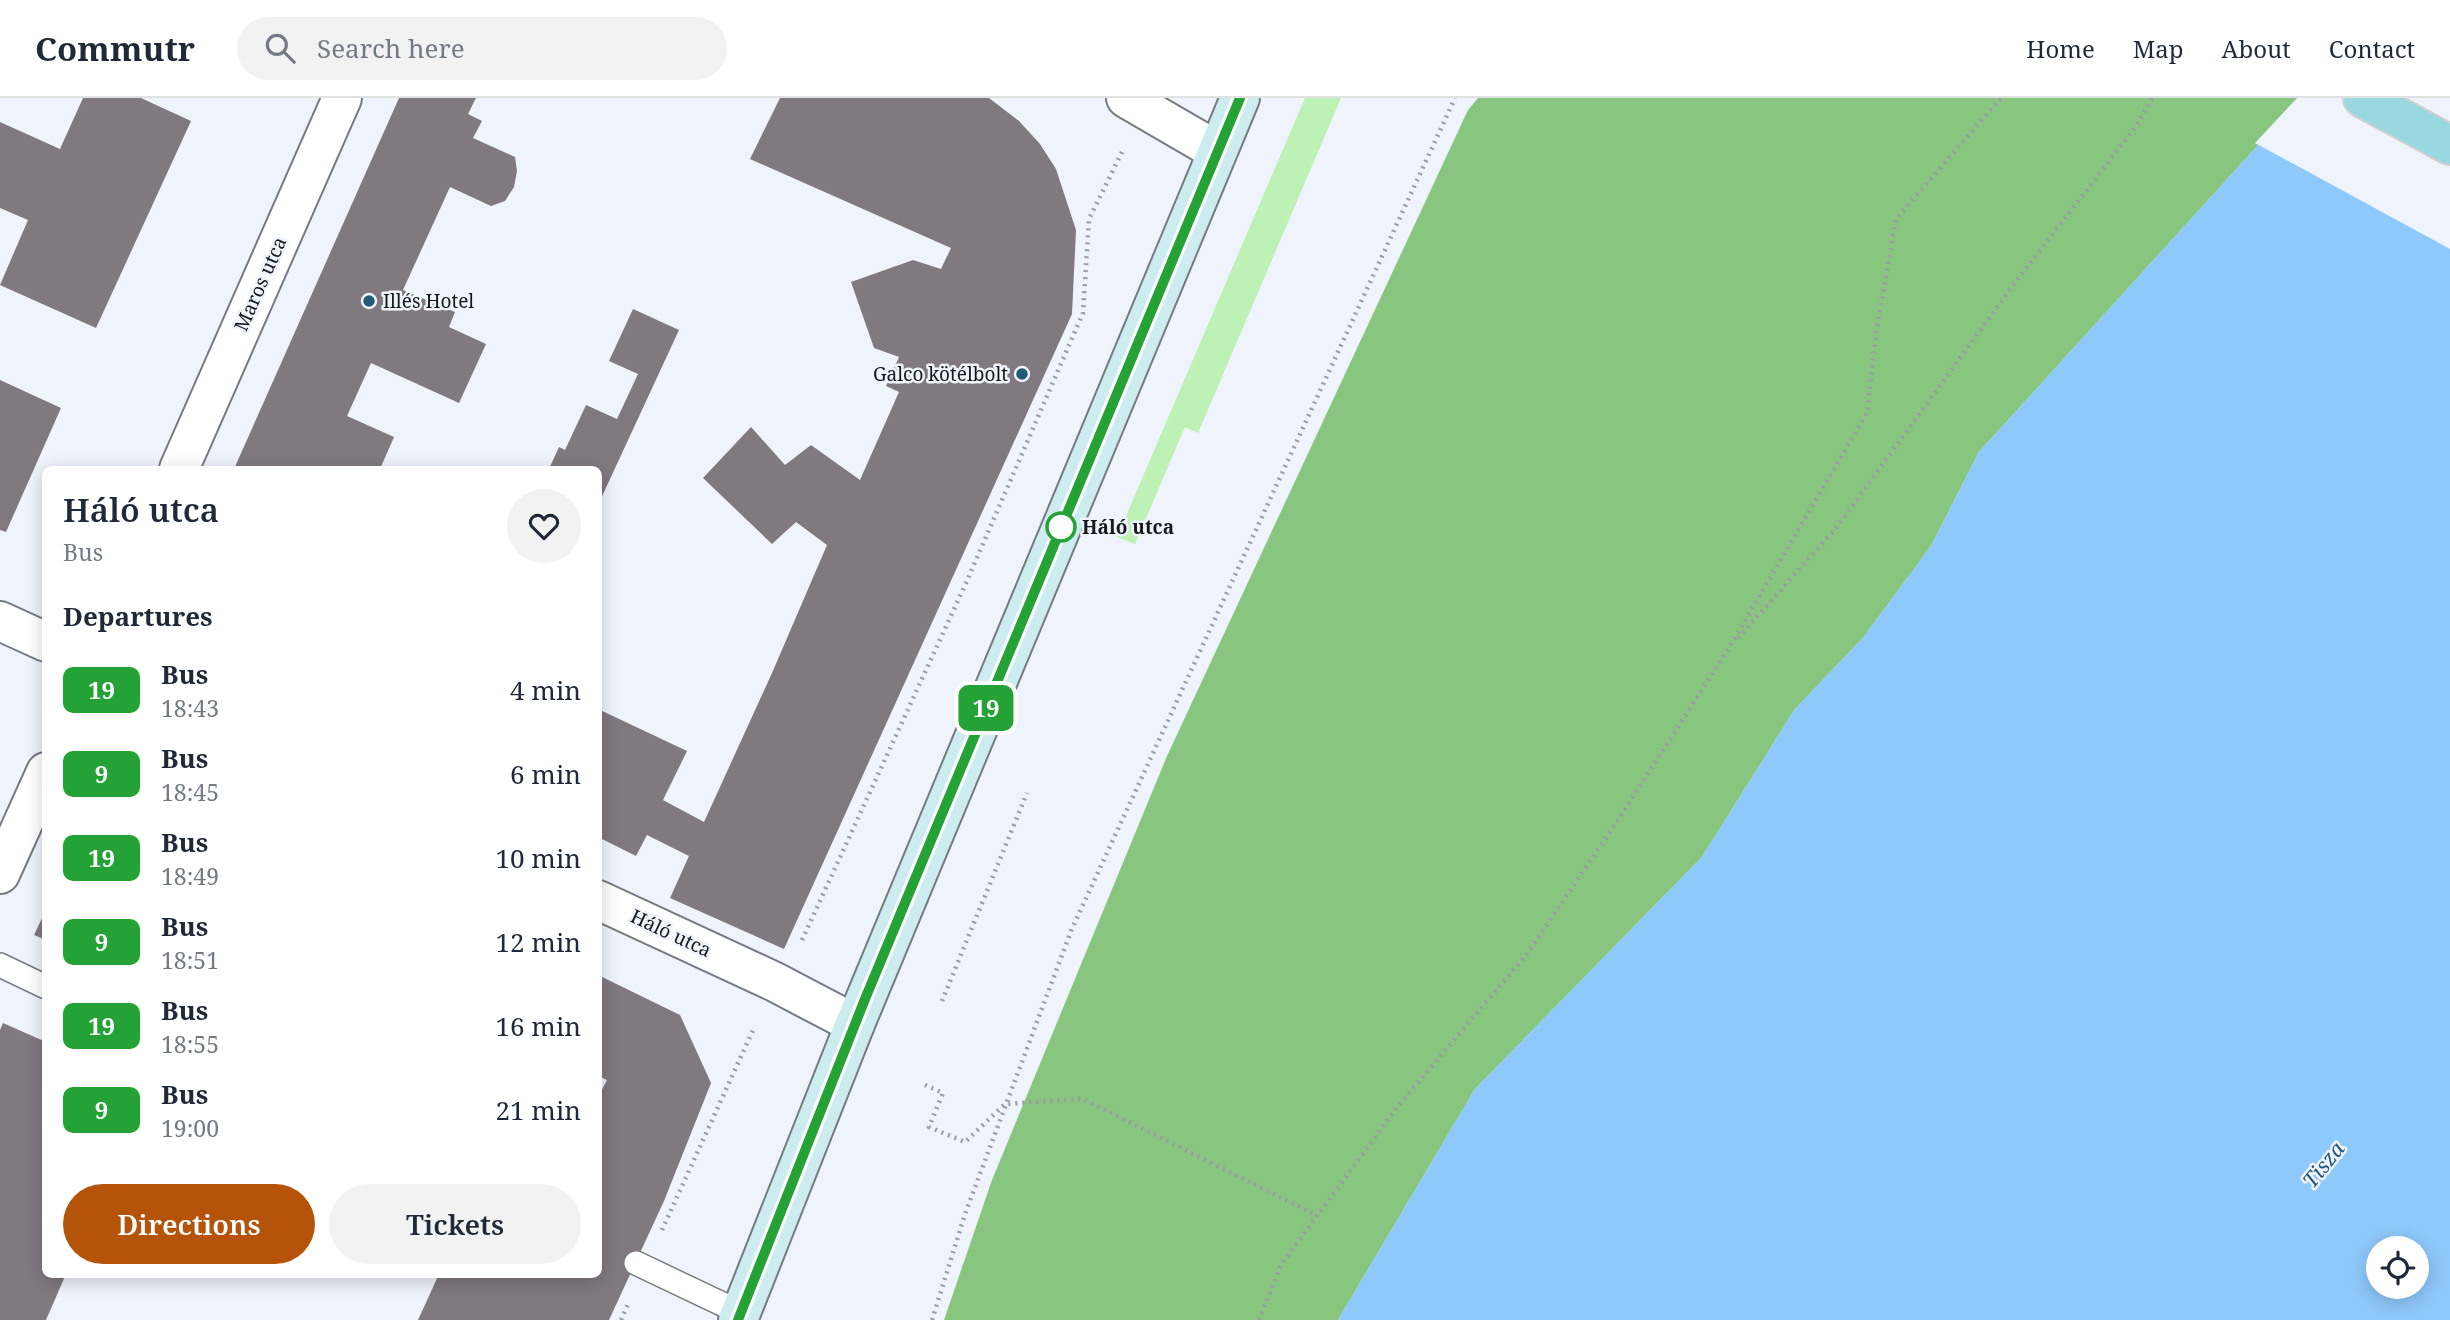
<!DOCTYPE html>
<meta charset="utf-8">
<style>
body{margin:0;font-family:"Noto Serif",serif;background:#f2f2f3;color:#1f2937;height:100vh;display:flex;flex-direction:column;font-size:26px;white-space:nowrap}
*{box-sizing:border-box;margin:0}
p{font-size:23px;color:#747a83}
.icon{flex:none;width:38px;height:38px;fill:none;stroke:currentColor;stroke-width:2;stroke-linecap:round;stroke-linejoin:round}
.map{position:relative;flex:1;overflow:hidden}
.sheet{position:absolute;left:42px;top:368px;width:560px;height:812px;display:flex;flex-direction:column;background:#fff;border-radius:10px;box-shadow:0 4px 18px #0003}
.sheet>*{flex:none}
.badge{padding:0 14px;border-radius:10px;font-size:24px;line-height:46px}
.controls{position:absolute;left:2366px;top:1138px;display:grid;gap:14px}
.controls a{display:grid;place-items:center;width:63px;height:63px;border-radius:50%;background:#fff;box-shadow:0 4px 18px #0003;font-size:35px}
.map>.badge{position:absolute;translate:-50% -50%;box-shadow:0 0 0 4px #fff}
h2{padding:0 21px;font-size:26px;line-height:63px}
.round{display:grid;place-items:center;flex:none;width:74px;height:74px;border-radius:37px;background:#f2f2f3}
.headline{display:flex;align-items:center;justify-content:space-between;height:119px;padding:0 21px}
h1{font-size:33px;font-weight:600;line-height:52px}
.action{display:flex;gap:14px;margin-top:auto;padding:14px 21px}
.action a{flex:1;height:80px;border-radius:42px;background:#b45309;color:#fff;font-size:28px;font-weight:600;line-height:80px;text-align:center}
.action a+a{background:#f2f2f3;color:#1f2937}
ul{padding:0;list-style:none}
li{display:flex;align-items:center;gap:21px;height:84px;padding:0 21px}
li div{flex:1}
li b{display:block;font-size:26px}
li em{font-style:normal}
li .badge{min-width:77px;font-weight:700;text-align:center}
header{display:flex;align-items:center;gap:42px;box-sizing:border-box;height:98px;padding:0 35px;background:#fff;border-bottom:2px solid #e0e1e3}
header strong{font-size:33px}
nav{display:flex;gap:38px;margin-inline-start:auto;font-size:24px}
.search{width:490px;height:63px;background:#f2f2f3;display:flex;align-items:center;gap:18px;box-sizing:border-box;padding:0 24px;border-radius:38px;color:#747a83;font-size:26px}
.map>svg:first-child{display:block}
.green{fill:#bdf1b6}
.forest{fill:#88c67f}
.water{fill:#8ec9fb;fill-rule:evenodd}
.pier{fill:#eff3fb}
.building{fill:#80797f}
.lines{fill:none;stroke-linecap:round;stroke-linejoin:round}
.lane-casing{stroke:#777a81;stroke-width:26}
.street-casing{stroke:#777a81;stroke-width:42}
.secondary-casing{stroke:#777a81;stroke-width:42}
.primary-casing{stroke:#d0d1d1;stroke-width:42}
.path{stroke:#999da3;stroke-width:4.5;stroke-dasharray:2 5;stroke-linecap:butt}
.lane{stroke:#fff;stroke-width:23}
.street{stroke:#fff;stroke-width:38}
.secondary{stroke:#ccecef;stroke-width:38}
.primary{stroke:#9ad8e0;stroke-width:38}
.line-casing{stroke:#fff;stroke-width:16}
.line{stroke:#25a235;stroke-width:10}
.poi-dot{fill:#245c76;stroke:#eff3fb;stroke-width:2.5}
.stop-dot{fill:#fff;stroke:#25a235;stroke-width:3.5}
.labels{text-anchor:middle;stroke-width:5;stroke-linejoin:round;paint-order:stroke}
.street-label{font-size:19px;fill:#16181b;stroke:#eff3fb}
.poi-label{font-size:19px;fill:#16181b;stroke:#eff3fb;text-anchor:start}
.stop-label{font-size:19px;font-weight:bold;fill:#16181b;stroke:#eff3fb;text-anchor:start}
.water-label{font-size:21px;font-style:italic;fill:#1f557e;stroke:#eff3fb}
</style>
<header>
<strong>Commutr</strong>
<div class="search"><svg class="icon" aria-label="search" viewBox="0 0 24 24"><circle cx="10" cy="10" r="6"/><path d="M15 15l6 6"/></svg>Search here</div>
<nav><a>Home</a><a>Map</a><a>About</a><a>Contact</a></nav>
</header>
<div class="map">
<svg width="2450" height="1222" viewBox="0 0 2450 1222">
<rect width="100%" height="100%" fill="#eff3fb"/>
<path class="green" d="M1305,0H1341L1198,335L1185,329L1135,446L1117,439Z"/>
<path class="forest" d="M1478,0H2301L1979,354L1931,448L1863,540L1795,611L1702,759L1475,991L1338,1222H944L992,1082L1167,658L1468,12Z"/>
<path class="water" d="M2301,0H2450V1222H1338L1475,991L1702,759L1795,611L1863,540L1931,448L1979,354ZM2378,1150H2417V1188H2378Z"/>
<path class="pier" d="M2297,0H2450V151L2255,45Z"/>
<path class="building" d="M83,0H141L191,23L96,230L0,187L28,122L0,110V24L60,51Z
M399,0H476L468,16L482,23L473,40L515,59L517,73L514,89L505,103L491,108L450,89L403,192L455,214L449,229L486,246L459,305L371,265L347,318L394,339L380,371H234Z
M780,0H989L1019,23L1040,46L1056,71L1076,132L1072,216L784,851L670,800L689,758L647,737L636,758L598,739V611L687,653L663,702L704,724L772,575L827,447L796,424L772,446L703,380L751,329L785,367L811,347L860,382L899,294L886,288L899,259L874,250L851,184L913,162L941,171L951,150L750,61Z
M633,211L679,232L598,407V371H549L559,349L565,352L586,307L617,321L638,276L609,263Z
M0,282L61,310L6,434L0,432Z
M46,812V842L34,837Z
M598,877L680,917L711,985L664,1103L609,1222H418L439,1176H598V999L607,982L598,978Z
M3,925L46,944V1176H66L46,1222H0V932Z"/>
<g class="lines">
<g class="lane-casing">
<path id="lane" d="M0,867L46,889
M636,1165L741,1215"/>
</g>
<g class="street-casing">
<path id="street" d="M1126,0L1217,53
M179,371L342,0
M0,523L46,544
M0,776L46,674
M598,802L775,884L855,926"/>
</g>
<g class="secondary-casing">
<path id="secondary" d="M738,1222L855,926L1240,0"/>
</g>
<g class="primary-casing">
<path id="primary" d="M2363,0L2450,47"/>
</g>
<path class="path" d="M1738,540L1837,429L2014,186L2137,27L2152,0
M802,842L966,485L1083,215L1089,121L1122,54
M942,903L1027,695
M925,987L943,995L929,1029L965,1044L1005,1006L1083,1001L1316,1117
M662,1132L754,930
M621,1222L628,1206
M932,1222L965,1116L1071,833L1455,0
M1259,1222L1281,1167L1398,1008L1527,856L1620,719L1729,550L1867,315L1876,236L1896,121L2001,0"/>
<use href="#lane" class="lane"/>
<use href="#street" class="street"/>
<use href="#secondary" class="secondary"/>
<use href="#primary" class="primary"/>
</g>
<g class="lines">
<g class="line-casing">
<path id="line" d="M738,1222L865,901L1240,0"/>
</g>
<use href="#line" class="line"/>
</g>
<g class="poi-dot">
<circle cx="369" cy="203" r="7"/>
<circle cx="1022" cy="276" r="7"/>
</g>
<circle class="stop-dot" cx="1061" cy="429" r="14"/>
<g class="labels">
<g class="street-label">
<text transform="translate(260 186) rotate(-66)" y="7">Maros utca</text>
<text transform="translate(671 835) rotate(25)" y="7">Háló utca</text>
</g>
<g class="poi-label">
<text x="383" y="210">Illés Hotel</text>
<text x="1008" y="283" text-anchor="end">Galco kötélbolt</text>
</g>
<g class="stop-label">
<text x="1082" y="436">Háló utca</text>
</g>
<g class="water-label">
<text transform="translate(2324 1067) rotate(-51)" y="7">Tisza</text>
</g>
</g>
</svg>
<div class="controls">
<a><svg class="icon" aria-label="locate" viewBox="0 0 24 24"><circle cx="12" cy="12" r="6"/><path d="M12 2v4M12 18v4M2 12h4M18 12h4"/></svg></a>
</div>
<b class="badge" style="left:986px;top:610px;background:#25a235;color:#fff">19</b>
<section class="sheet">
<div class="headline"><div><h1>Háló utca</h1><p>Bus</p></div><a class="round"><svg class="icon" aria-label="heart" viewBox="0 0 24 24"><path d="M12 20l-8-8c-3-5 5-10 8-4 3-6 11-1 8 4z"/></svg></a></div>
<h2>Departures</h2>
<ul>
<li><span class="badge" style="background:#25a235;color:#fff">19</span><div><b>Bus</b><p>18:43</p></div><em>4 min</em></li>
<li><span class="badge" style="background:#25a235;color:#fff">9</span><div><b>Bus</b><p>18:45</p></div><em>6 min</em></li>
<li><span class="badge" style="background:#25a235;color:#fff">19</span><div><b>Bus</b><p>18:49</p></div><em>10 min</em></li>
<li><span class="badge" style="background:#25a235;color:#fff">9</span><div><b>Bus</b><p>18:51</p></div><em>12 min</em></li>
<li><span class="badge" style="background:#25a235;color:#fff">19</span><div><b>Bus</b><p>18:55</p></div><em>16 min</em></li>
<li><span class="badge" style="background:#25a235;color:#fff">9</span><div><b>Bus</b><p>19:00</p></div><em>21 min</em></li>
</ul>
<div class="action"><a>Directions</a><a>Tickets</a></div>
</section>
</div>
